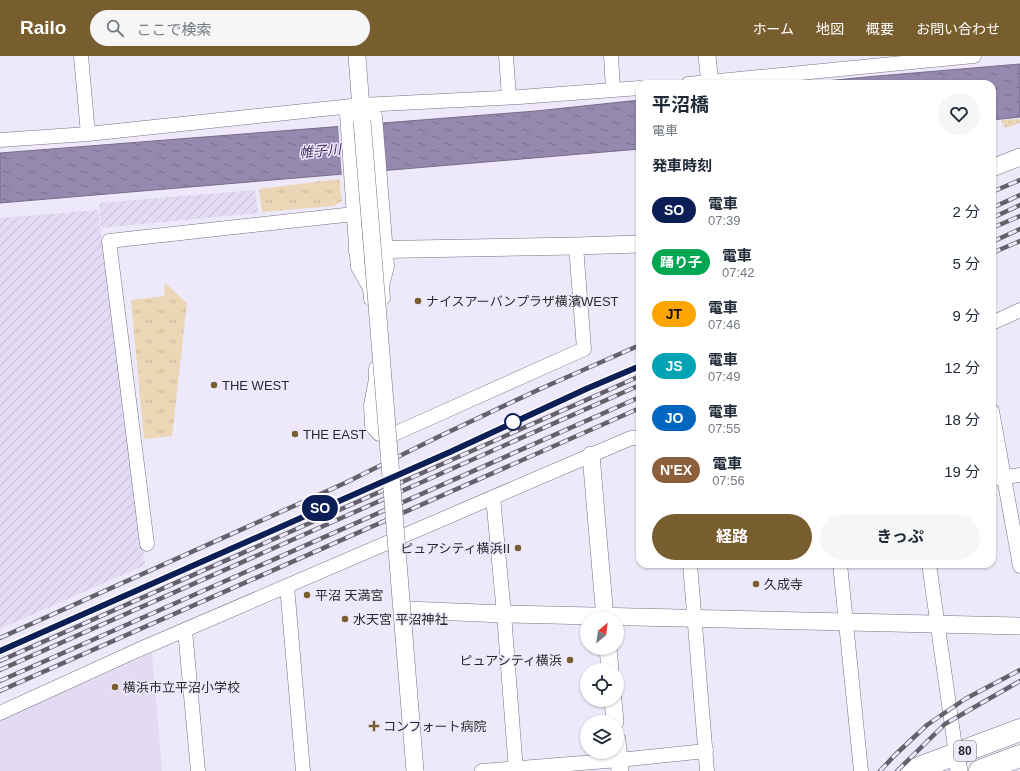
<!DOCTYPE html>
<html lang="ja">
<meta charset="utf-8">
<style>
body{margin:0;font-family:Arial,"Noto Sans JP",sans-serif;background:#f6f6f7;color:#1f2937;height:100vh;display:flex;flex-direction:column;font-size:15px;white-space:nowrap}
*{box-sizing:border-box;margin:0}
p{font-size:13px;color:#747a83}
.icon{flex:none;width:22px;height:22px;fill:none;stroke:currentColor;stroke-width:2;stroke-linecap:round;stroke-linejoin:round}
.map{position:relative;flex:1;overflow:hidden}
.drawer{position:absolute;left:636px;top:24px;width:360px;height:488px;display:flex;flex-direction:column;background:#fff;border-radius:12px;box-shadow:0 1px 3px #0004}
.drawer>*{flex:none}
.badge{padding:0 8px;border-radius:13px;font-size:14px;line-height:26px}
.needle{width:26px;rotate:29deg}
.fabs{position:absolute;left:580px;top:555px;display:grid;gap:8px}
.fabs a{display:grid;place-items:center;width:44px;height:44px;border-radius:50%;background:#fff;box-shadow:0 1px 3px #0004;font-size:20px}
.map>.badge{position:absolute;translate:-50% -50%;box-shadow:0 0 0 2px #fff}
h2{padding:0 16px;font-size:15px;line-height:36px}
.round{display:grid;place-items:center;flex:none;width:42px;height:42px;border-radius:21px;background:#f6f6f7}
.headline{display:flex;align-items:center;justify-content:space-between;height:68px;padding:0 16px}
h1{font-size:19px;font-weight:700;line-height:30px}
.action{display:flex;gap:8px;margin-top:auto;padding:8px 16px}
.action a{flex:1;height:46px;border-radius:24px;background:#785d2f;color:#fff;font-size:16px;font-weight:700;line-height:46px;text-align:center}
.action a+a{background:#f6f6f7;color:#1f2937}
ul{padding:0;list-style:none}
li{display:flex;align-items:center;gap:12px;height:52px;padding:0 16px}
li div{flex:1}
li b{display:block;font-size:15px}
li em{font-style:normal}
li .badge{min-width:44px;font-weight:700;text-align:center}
header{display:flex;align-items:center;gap:24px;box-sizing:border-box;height:56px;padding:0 20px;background:#785d2f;color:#fff}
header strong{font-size:19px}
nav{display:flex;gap:22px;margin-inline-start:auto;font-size:14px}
.search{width:280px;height:36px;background:#f6f6f7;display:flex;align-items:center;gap:10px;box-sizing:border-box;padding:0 14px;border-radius:22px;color:#747a83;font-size:15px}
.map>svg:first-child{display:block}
.built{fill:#e2dbf3}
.industrial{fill:url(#industrial-furrows)}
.grass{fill:url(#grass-dots)}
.park{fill:url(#park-tufts)}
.water{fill:url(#water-ripples);stroke:#766c89}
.pier{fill:#eee9fa}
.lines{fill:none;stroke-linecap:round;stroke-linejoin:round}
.minor-casing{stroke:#767281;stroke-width:15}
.tertiary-casing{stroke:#767281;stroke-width:18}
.primary-casing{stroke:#767281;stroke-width:23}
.minor{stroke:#fff;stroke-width:14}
.tertiary{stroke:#fff;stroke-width:17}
.primary{stroke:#fff;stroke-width:22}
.rail-casing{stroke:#64616b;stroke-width:4.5}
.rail{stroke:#eee9fa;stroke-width:3;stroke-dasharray:9;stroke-linecap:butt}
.tertiary-bridge-casing{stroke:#767281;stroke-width:18;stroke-linecap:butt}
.tertiary-bridge{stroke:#fff;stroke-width:17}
.line-casing{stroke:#fff;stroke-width:9}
.line{stroke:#0c1e56;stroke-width:6}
.poi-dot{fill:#785d2f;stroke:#eee9fa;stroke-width:1.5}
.stop-dot{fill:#fff;stroke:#0c1e56;stroke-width:2}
.labels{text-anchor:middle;stroke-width:3;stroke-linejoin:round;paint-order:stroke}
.shield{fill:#eee9fa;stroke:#65626c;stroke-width:1}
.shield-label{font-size:12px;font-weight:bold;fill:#2a282f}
.poi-label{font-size:13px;fill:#2a282f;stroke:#eee9fa;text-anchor:start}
.water-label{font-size:14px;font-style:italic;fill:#443064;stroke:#eee9fa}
</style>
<header>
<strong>Railo</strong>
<div class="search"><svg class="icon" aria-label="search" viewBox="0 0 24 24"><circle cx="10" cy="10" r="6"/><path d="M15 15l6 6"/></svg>ここで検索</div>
<nav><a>ホーム</a><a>地図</a><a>概要</a><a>お問い合わせ</a></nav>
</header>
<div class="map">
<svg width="1020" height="715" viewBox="0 0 1020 715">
<defs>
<pattern id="industrial-furrows" width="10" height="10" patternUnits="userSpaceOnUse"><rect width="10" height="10" fill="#e2dbf3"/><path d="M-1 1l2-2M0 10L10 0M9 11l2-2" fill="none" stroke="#c2bcd1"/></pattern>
<pattern id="grass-dots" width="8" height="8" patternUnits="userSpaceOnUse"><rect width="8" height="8" fill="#ebd6b5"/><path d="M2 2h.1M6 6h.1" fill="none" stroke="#cab89c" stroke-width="1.8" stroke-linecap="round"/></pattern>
<pattern id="park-tufts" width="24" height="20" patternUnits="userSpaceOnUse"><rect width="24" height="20" fill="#ebd6b5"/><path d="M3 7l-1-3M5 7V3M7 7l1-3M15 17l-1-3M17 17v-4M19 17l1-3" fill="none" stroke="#cab89c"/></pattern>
<pattern id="water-ripples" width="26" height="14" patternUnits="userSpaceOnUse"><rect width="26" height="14" fill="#9689b0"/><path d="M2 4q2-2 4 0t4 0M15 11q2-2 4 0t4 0" fill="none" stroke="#7b7090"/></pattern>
</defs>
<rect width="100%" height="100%" fill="#eee9fa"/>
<path class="built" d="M152,597L162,715H0V664Z"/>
<path class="industrial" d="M255,134L258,157L101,172L99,147Z
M98,154L145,509L0,573V162Z"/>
<path class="grass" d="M1020,63V67L1005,72L1001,64Z"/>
<path class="park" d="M339,123L342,145L334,150L262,156L259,133Z
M165,227L187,247L172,380L144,383L131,244L164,240Z"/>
<path class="water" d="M1020,8V61L992,64V28H796L866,21Z
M640,44V93L0,147V97L536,55Z"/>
<path class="pier" d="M351,67L356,119L342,121L338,69Z"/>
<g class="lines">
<g class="minor-casing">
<path id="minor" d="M81,0L88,78
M506,0L509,41
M611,0L613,34
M688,28L974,0
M361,49L347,58L355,175L358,211L370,232L371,243
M361,49L375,60L387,210L382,230L383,242
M0,84L88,78L361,49L519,41L640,32
M992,267L1020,254
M376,312V323L371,349L372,370L379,378H394L584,293L576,190
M992,355L1020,510
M992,423L1020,419
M493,441L504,558L516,715
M147,488L109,185L354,158
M690,508L707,715
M840,508L861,715
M929,508L956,698
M287,530L303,715
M185,574L198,715
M0,657L138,594L631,382H640
M482,715L619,704L706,695"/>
</g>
<g class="tertiary-casing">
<path id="tertiary" d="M357,0L362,65
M707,0L710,26
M992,112L1020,101
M357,194L576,190L640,188
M591,399L605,562
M407,554L504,558L1020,570
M608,592L610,614
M613,644L615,666
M617,684L620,715
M956,698L959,715"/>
</g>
<g class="primary-casing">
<path id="primary" d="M911,715L1020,674
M980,715L1020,700"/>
</g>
<use href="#minor" class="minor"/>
<use href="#tertiary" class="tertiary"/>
<use href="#primary" class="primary"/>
<g class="rail-casing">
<path id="rail" d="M992,136L1020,124
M992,152L1020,139
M992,162L1020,149
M992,172L1020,160
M992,186L1020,173
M992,197L1020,185
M0,582L345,427L440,380L540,333L640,289
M0,595L450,395L586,333L640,310
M0,605L640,320
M0,614L640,329
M0,625L640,341
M0,635L640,352
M880,715L895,699L927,669L965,643L1020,614
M897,715L945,668L1020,625"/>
</g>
<use href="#rail" class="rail"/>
<g class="tertiary-bridge-casing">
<path id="tertiary-bridge" d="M362,65L415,715"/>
</g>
<use href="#tertiary-bridge" class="tertiary-bridge"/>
</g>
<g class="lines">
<g class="line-casing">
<path id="line" d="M0,595L450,396L586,333L640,310"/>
</g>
<use href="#line" class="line"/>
</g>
<g class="poi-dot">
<circle cx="418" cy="245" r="4"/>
<circle cx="214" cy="329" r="4"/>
<circle cx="295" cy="378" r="4"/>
<circle cx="518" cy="492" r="4"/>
<circle cx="756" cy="528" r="4"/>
<circle cx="307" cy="539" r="4"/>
<circle cx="345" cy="563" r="4"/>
<circle cx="570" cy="604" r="4"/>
<circle cx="115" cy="631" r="4"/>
<path d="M372 664h4v4h4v4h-4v4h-4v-4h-4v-4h4z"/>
</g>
<circle class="stop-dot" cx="513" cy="366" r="8"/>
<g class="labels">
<rect class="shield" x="954" y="685" width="22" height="20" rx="3"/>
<g class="shield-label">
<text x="965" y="699">80</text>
</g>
<g class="poi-label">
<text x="426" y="250">ナイスアーバンプラザ横濱WEST</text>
<text x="222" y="334">THE WEST</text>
<text x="303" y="383">THE EAST</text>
<text x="510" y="497" text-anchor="end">ピュアシティ横浜II</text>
<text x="764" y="533">久成寺</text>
<text x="315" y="544">平沼 天満宮</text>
<text x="353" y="568">水天宮 平沼神社</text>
<text x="562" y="609" text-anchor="end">ピュアシティ横浜</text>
<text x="123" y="636">横浜市立平沼小学校</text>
<text x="383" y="675">コンフォート病院</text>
</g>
<g class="water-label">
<text transform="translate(320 95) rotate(-5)" y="5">帷子川</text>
</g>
</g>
</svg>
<div class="fabs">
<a><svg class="needle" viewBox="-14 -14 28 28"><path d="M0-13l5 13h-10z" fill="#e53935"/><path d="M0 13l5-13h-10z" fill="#747a83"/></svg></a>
<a><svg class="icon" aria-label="locate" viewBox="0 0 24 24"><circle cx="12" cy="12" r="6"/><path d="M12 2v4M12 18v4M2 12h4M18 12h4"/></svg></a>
<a><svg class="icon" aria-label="layers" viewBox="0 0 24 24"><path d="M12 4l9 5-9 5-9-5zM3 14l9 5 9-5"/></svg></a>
</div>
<b class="badge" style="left:320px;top:452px;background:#0c1e56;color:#fff">SO</b>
<section class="drawer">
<div class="headline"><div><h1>平沼橋</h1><p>電車</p></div><a class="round"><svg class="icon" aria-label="heart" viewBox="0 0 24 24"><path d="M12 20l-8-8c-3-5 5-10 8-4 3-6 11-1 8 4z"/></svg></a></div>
<h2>発車時刻</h2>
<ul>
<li><span class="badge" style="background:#0c1e56;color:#fff">SO</span><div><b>電車</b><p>07:39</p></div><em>2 分</em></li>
<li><span class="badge" style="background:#00a651;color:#fff">踊り子</span><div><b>電車</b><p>07:42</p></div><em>5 分</em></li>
<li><span class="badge" style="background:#ffa500;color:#111">JT</span><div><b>電車</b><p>07:46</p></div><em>9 分</em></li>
<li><span class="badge" style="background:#00a3b4;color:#fff">JS</span><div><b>電車</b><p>07:49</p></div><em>12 分</em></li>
<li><span class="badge" style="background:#0067c0;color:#fff">JO</span><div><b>電車</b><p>07:55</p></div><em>18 分</em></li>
<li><span class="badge" style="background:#8b5e3c;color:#fff">N'EX</span><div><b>電車</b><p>07:56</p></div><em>19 分</em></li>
</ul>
<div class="action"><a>経路</a><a>きっぷ</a></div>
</section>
</div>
